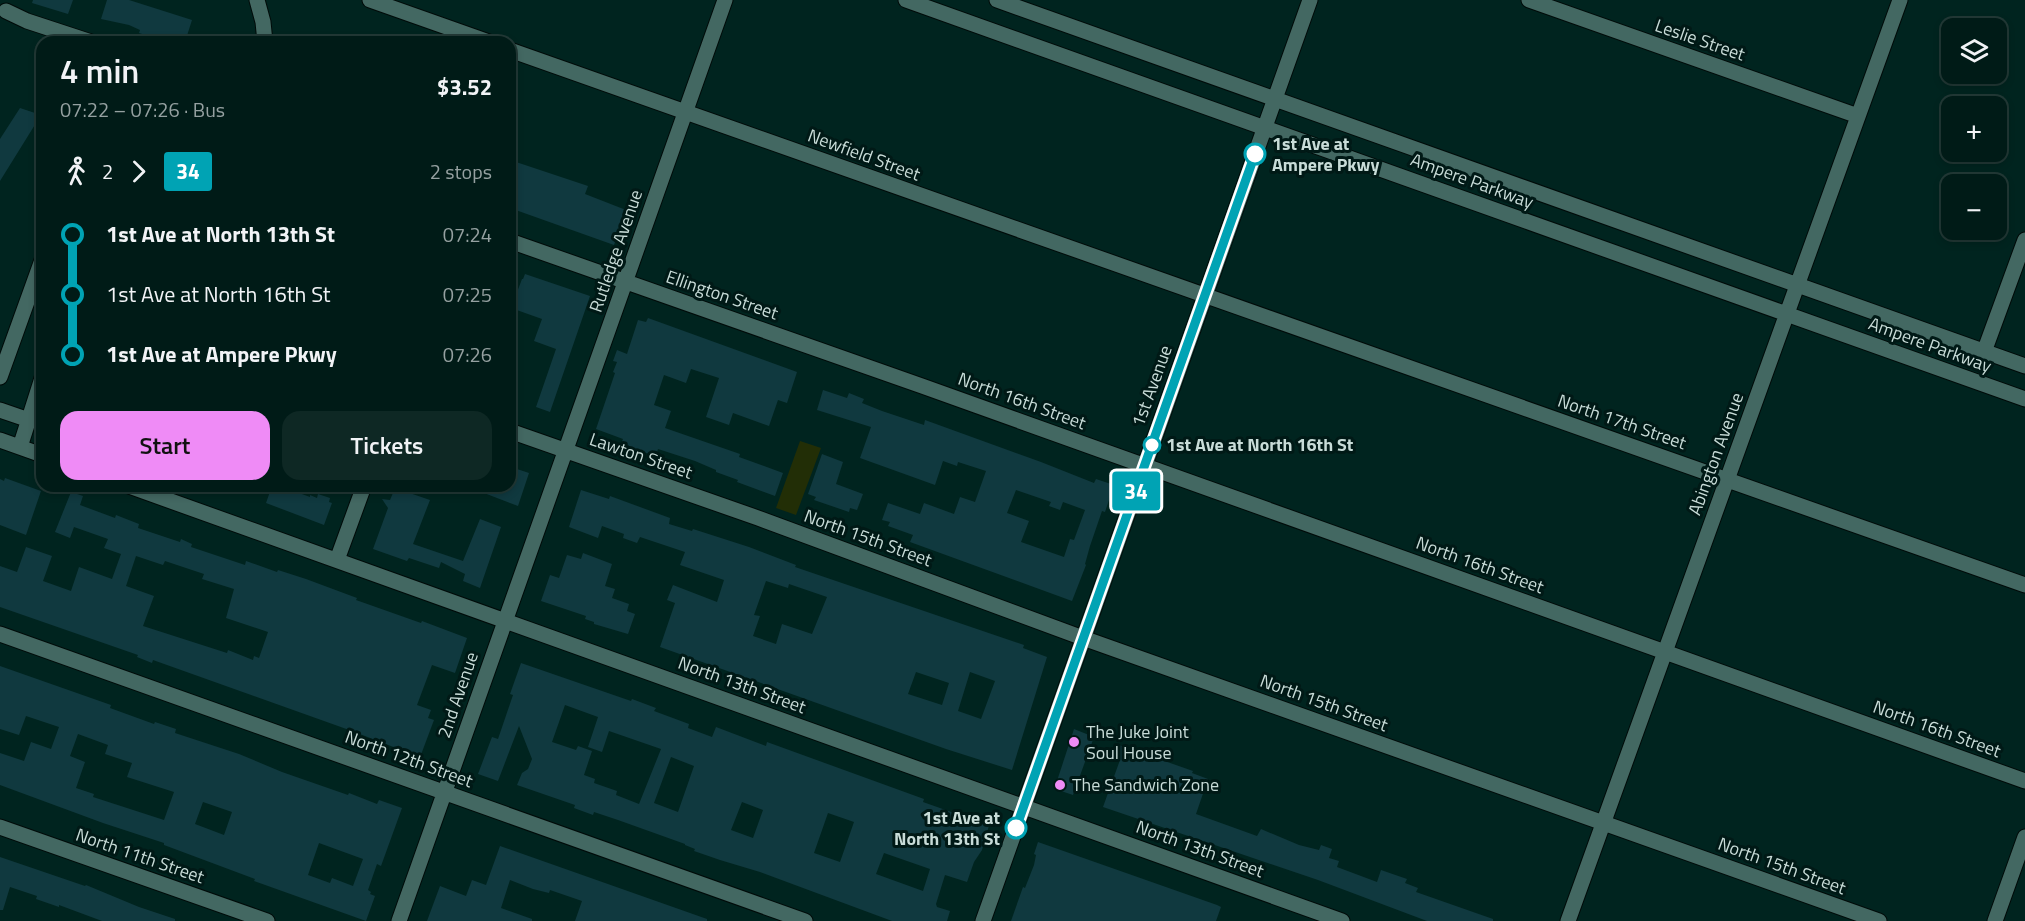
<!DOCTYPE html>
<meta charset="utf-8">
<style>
body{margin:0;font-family:"Titillium Web",sans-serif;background:#0e2824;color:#f1f3f6;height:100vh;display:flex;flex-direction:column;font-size:22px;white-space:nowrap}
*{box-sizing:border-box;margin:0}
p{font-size:20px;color:#95a1a1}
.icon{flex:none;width:33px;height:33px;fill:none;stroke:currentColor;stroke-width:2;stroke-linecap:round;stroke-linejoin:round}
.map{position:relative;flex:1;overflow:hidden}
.side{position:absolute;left:36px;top:36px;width:480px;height:456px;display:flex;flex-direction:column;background:#001b17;border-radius:18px;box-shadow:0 3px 9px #0003,0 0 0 2px #223936}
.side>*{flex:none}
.badge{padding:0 12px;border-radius:4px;font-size:21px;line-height:39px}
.fabs{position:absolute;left:1941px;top:18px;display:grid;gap:12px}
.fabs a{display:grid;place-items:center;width:66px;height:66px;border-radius:12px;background:#001b17;box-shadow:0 3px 9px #0003,0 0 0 2px #223936;font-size:30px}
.map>.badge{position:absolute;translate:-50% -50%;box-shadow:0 0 0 3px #fff}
.legs{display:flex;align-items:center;gap:9px;height:66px;padding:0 24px;font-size:20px}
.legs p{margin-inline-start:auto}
.overview{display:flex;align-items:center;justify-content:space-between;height:102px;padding:0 24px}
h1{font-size:33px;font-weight:600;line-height:45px}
.cta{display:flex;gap:12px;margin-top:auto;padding:12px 24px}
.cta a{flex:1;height:69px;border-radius:18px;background:#ef8bf6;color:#111;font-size:24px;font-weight:600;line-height:69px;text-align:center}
.cta a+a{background:#0e2824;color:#f1f3f6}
ul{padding:0 24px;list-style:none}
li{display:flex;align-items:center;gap:21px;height:60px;font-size:22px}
li i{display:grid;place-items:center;width:9px;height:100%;margin:0 8px;background:currentColor}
li i::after{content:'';width:15px;height:15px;margin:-8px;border:4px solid;border-radius:50%;background:#001b17}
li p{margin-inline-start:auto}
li:first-child i{background:linear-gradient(#0000 50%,currentColor 0)}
li:last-child i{background:linear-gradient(currentColor 50%,#0000 0)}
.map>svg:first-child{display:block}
.green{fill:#222e06}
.building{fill:#10393f;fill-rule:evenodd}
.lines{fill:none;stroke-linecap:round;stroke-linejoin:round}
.minor-casing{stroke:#000b09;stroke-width:17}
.minor{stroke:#436862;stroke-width:15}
.line-1-casing{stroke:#fff;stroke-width:14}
.line-1{stroke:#00a3b4;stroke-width:9}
.stop-1-dot{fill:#fff;stroke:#00a3b4;stroke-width:3}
.poi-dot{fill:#ef8bf6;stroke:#001916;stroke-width:2}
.labels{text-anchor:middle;stroke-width:6;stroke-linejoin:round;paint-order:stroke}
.street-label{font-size:18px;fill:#c8dcd8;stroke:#001916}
.stop-label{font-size:18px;font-weight:bold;fill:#c8dcd8;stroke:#001916;text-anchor:start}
.poi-label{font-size:18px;fill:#c8dcd8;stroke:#001916;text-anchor:start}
</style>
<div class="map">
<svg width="2025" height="921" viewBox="0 0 2025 921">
<rect width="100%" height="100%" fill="#00241f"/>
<path class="green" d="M800,441L821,448L796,515L776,508Z"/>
<path class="building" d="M33,0H73L68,14L32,3Z
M107,0H129L192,20L185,42L168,37L167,42L139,33L140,30L129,25L101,19Z
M20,108L41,115L0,181V139Z
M510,160L588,186L585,194L626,210L614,245L510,208Z
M525,274L590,296L550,412L536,407L556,349L534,341L542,319L511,308L522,279H523Z
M648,318L797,372L787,403L778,400L769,426L733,413L729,425L706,417L719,378L691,369L686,383L664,375L654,405L671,411L665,428L740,454L739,457L783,473L775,496L737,482L738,480L716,472V470L695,461L658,449L656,456L643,452L621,444L623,439L596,429L615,373L613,372L617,362L613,361L617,350L627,354L638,320L646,322Z
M823,390L847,398L849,393L864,399L862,403L882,411L924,425L925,420L1041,462L1094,483L1096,479L1114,485L1105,512L1102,511L1090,546L1085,564L1086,565L1072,601L910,542L913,535L888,526L890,522L882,520L888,503L920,514L924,503L954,514L960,497L975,502L986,471L958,462L957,466L943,461L935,485L860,458L871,427L817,410ZM1016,490L1051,502L1049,506L1060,510L1063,502L1085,510L1074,540L1070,539L1064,557L1021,542L1029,521L1007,513Z
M822,454L843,462L836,484L863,494L857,510L850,508L849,512L814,500L816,497L808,494Z
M514,468L529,473L518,506L471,488V486H510V478Z
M5,478L41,491L26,535L0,525V479L4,481Z
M272,486H280L310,497V495L317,498L318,494L330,498L329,502L332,503L324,525L266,503Z
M395,488L430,500L413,544L463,561L480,519L501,527L480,588L463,581L465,574L441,562L439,568L409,558L407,561L373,549L388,508L382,499L390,500Z
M581,490L609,499L610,496L670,518L669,524L692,531L693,529L749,547L796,565L795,567L1024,645L1023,648L1047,657L1012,770L946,749L660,647L675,603L667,600L673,585L717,602L724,580L680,565L685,552L640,537L637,543L623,538L624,534L602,526L598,538L569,527ZM766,581L788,588L789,584L827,597L812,634L782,624L776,644L753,636L760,616L754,615ZM916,672L949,683L942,705L908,694ZM970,672L995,681L981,719L958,711Z
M71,492L83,496L80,505L115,518L116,515L139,524L138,528L180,542L181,539L192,544L191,547L245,565L246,561L277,572L278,570L306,579L357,598L356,600L421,623L422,621L467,638L455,673L432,665L417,705L431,710L428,718L434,720L419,760L395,750L396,748L352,731L153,660L152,663L137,657L138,655L0,607V566L17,572L26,547L52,556L43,581L71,591L79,567L112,579L121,554L104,548L108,539L74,527L70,538L55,532ZM136,556L163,565L165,561L204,574L202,579L234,589L226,618L268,632L259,658L254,656L253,660L228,650L227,653L143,626L154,596L126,586Z
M583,553L612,564L605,586L615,589L612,598L629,604L627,611L635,614L628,634L594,624V622L585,619L586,616L541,601L550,575L559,578L567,555L581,559Z
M521,663L631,701L632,699L656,708L654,711L689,724L688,728L712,737L716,727L766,746L767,742L924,799L923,802L971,819L972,815L990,822L982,850L974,862L967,882L945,875L936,904L937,907L950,911L947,921H892L760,872L720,860L694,851L695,849L685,845V844L618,820L594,812L593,815L574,808L575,805L517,785L522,773L528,769L532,759L519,726L498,781L478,774L492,737L498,739L513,695L510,694ZM565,705L598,717L588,747L602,752L609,731L661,749L639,804L616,795L617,791L594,783L595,779L584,775L592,751L578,746L576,750L552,742ZM671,757L694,766L678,812L654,803ZM742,802L763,810L753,838L731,830ZM828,813L854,822L840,862L814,853ZM884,853L930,869L923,891L876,874Z
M0,666L111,705L110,708L154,724L155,722L176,729L175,733L239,754L282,772L348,795L349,793L377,804L379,800L402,808L381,866L377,864L368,890L371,892L370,894L375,896L366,921L254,881L255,879L164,845V843L103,823L0,785V753L24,761L31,742L51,749L59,727L26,716L19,735L0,729ZM78,734L108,745L105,754L132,763L127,777L174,792L164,820L93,797L94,794L76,788L85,762L70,756ZM203,802L232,812L224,835L195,824ZM319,843L363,859L353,886L332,878L330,883L308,875Z
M1074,729L1094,737L1073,795L1058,790L1056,784Z
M1119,745L1193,771L1192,773L1208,779L1196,814L1257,836L1261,829L1299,845L1319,850L1321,845L1332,849L1329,858L1339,861L1337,867L1377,882L1381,870L1407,879L1405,883L1418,888L1416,892L1493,919V921H1427L1318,880L1103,807L1120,760L1115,758Z
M1038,842L1217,905L1221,907L1216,921H1011L1023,887L1025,888L1034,865L1036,855L1034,854Z
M500,846L707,919V921H575L582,901L550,890L549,893L533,889L510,880L501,908L532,919V921H427L440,886L466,896L472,880L486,885Z
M0,857L85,886L86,885L139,907L175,919V921H102L59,905V907L36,899L37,896L10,887L3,910H0Z"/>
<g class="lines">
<g class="minor-casing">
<path id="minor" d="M257,0L263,22L265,42
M370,0L489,42
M906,0L2025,399
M997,0L2025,366
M1529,0L1858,116
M6,11L27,21L91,42
M510,50L2025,585
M510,241L922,386L2025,781
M1984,352L2025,240
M0,377L42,260
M0,410L29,420
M510,431L758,518L1083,638L1879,921
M0,440L42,455
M20,447L42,378
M129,486L1342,921
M337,560L364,486
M0,634L805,921
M0,827L267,921
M399,921L725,0
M983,921L1310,0
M1568,921L1900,0
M1995,921L2025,837"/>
</g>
<use href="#minor" class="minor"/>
</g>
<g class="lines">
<g class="line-1-casing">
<path id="line-1" d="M1016,828L1255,154"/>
</g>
<use href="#line-1" class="line-1"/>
</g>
<g class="stop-1-dot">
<circle cx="1255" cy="154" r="10"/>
<circle cx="1152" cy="445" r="8"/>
<circle cx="1016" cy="828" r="10"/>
</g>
<g class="poi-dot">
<circle cx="1074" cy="742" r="6"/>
<circle cx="1060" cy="785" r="6"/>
</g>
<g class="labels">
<g class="street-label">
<text transform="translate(1700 40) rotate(19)" y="6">Leslie Street</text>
<text transform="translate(864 155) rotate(20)" y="6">Newfield Street</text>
<text transform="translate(1472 181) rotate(20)" y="6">Ampere Parkway</text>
<text transform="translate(616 251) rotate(-71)" y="6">Rutledge Avenue</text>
<text transform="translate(722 295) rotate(19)" y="6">Ellington Street</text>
<text transform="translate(1930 345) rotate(20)" y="6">Ampere Parkway</text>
<text transform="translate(1152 386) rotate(-70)" y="6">1st Avenue</text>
<text transform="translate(1022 401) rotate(20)" y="6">North 16th Street</text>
<text transform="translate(1622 422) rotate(19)" y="6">North 17th Street</text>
<text transform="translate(1716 454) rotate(-70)" y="6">Abington Avenue</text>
<text transform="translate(641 456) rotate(19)" y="6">Lawton Street</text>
<text transform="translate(868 538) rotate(20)" y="6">North 15th Street</text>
<text transform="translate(1480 565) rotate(20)" y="6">North 16th Street</text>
<text transform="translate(742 685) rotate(20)" y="6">North 13th Street</text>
<text transform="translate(458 695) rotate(-71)" y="6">2nd Avenue</text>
<text transform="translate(1324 703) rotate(20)" y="6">North 15th Street</text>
<text transform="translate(1937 729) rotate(20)" y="6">North 16th Street</text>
<text transform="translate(409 759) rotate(20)" y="6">North 12th Street</text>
<text transform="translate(1200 849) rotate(20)" y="6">North 13th Street</text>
<text transform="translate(140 856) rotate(19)" y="6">North 11th Street</text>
<text transform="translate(1782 866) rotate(20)" y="6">North 15th Street</text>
</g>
<g class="stop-label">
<text x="1272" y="150">1st Ave at<tspan x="1272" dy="21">Ampere Pkwy</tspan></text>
<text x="1166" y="451">1st Ave at North 16th St</text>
<text x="1000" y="824" text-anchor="end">1st Ave at<tspan x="1000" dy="21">North 13th St</tspan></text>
</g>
<g class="poi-label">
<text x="1086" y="738">The Juke Joint<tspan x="1086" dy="21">Soul House</tspan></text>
<text x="1072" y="791">The Sandwich Zone</text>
</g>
</g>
</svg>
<div class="fabs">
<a><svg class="icon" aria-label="layers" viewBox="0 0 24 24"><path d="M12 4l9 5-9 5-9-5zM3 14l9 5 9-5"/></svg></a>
<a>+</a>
<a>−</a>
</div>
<b class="badge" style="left:1136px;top:491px;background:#00a3b4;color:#fff">34</b>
<section class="side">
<div class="overview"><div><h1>4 min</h1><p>07:22 – 07:26 · Bus</p></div><b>$3.52</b></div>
<div class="legs"><svg class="icon" aria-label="walk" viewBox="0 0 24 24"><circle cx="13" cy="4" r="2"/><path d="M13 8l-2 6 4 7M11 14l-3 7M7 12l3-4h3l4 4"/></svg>2<svg class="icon" aria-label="forward" viewBox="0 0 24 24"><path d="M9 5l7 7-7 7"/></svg><b class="badge" style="background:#00a3b4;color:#fff">34</b><p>2 stops</p></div>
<ul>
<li><i style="color:#00a3b4"></i><b>1st Ave at North 13th St</b><p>07:24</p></li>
<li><i style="color:#00a3b4"></i><span>1st Ave at North 16th St</span><p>07:25</p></li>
<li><i style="color:#00a3b4"></i><b>1st Ave at Ampere Pkwy</b><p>07:26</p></li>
</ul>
<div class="cta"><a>Start</a><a>Tickets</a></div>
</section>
</div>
